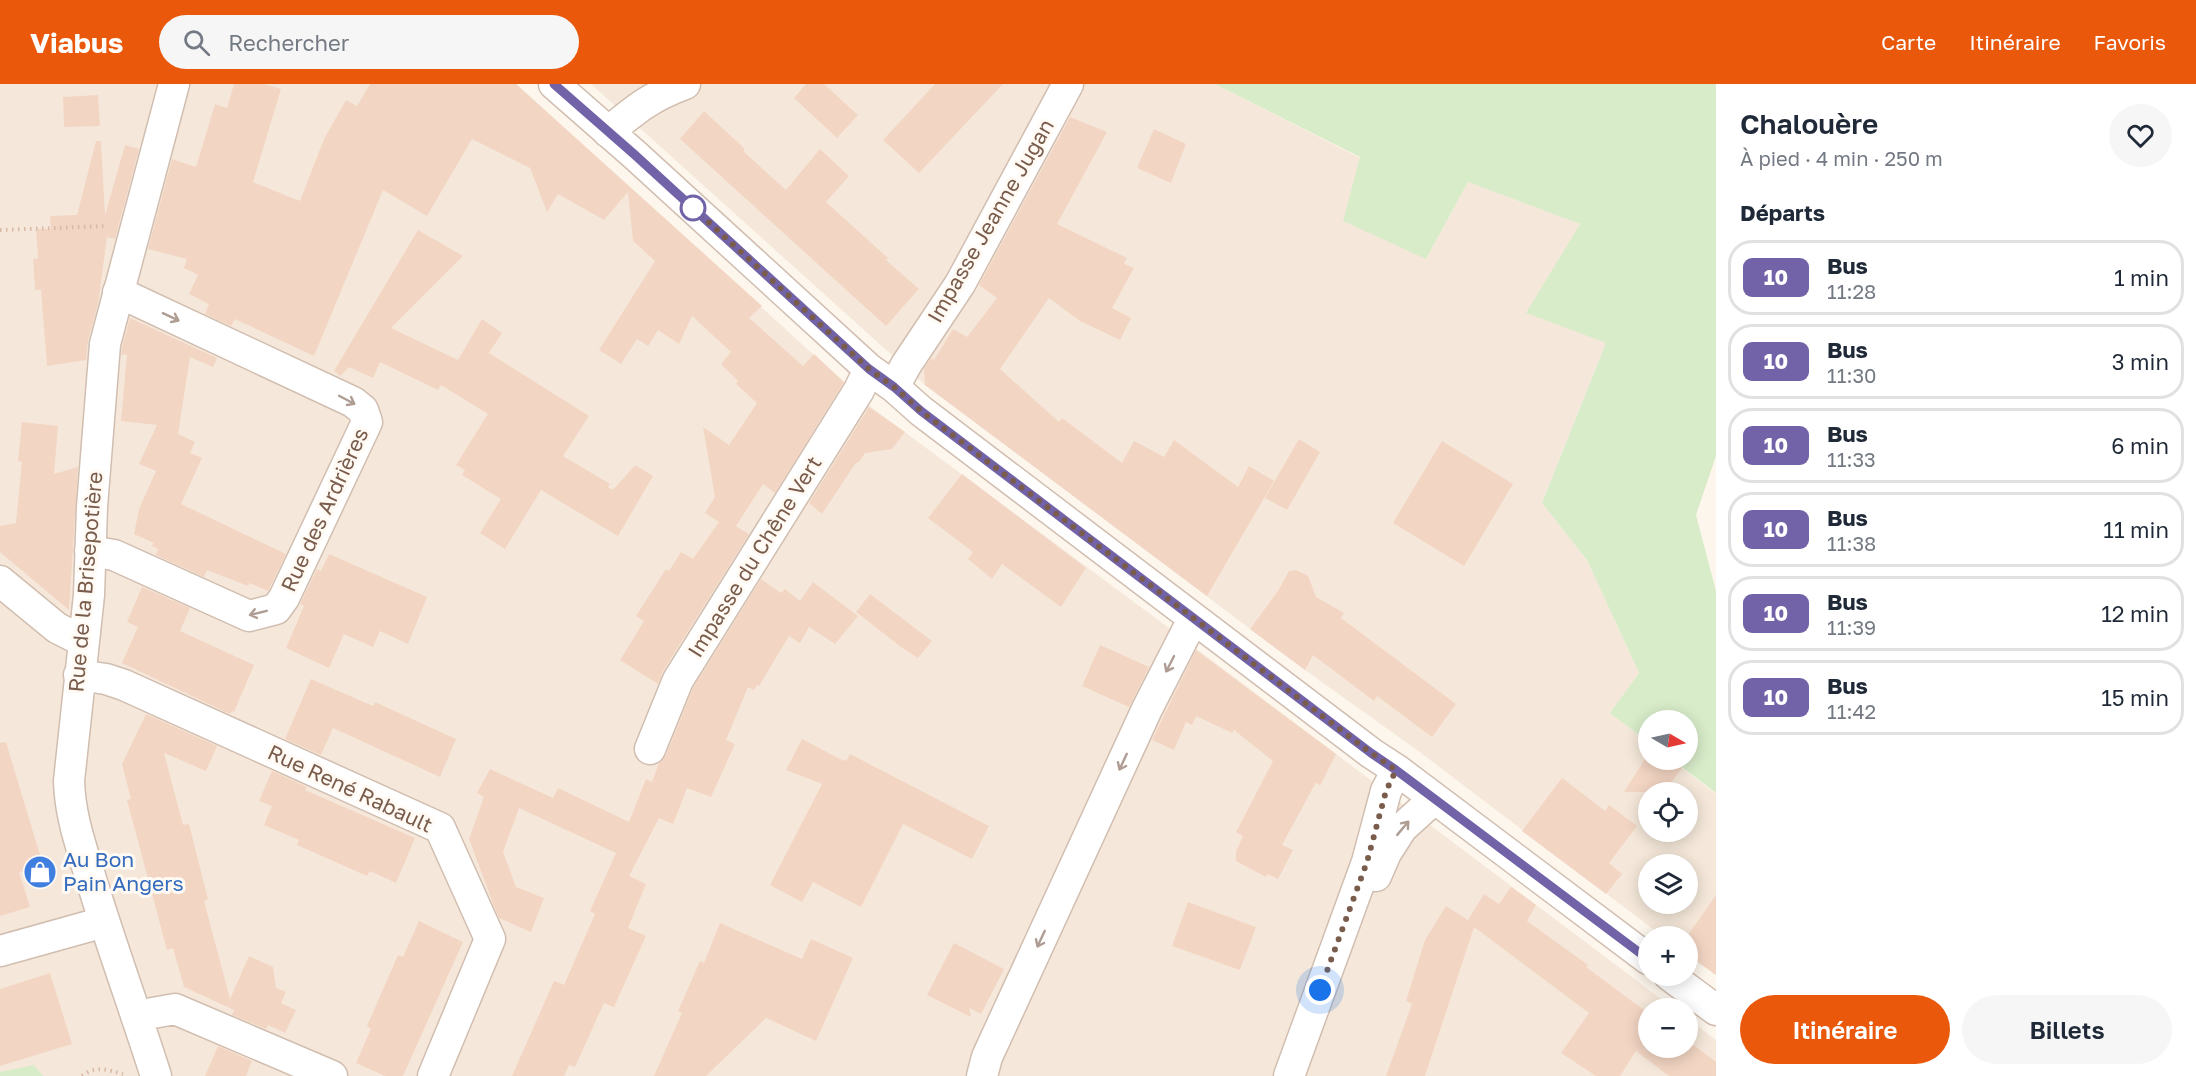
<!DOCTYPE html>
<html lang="fr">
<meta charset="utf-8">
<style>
body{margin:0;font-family:"Golos Text",sans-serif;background:#f6f6f7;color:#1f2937;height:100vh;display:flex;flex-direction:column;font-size:22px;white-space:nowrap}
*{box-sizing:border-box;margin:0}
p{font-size:20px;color:#747a83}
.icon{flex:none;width:33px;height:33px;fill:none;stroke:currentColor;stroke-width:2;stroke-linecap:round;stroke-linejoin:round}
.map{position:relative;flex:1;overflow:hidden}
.sheet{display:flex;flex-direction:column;background:#fff;width:480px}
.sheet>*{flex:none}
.badge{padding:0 12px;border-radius:9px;font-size:21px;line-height:39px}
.needle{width:39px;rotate:99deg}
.buttons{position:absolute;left:1638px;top:626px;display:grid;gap:12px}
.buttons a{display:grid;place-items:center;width:60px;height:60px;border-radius:50%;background:#fff;box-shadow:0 3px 15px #0003;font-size:30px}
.you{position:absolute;width:30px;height:30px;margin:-15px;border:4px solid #fff;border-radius:50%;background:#1a73e8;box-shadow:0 0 0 9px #1a73e833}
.map>.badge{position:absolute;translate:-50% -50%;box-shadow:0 0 0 3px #fff}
h2{padding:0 24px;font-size:22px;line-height:54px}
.round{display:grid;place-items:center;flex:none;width:63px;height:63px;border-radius:32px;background:#f6f6f7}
.headline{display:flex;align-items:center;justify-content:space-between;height:102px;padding:0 24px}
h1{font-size:28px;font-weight:600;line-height:45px}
.primary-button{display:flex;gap:12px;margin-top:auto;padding:12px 24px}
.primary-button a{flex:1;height:69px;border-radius:36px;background:#ea580c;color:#fff;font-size:24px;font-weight:600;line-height:69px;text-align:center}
.primary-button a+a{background:#f6f6f7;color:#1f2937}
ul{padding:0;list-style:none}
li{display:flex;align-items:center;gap:18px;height:75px;margin:0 12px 9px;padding:0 12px;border:3px solid #e0e1e3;border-radius:24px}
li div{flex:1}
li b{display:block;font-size:22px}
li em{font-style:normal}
li .badge{min-width:66px;font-weight:700;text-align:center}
header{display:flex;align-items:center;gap:36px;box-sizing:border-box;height:84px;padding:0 30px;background:#ea580c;color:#fff}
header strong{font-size:28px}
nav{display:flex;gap:33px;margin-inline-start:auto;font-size:21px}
.search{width:420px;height:54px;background:#f6f6f7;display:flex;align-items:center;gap:15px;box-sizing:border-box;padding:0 21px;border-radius:33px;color:#747a83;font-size:22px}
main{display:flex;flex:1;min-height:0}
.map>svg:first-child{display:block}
.residential{fill:#f5e8da;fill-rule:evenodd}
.green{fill:#d8ecc9}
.building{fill:#f3d5c3}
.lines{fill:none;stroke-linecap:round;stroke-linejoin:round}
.minor-casing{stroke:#d1beb0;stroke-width:33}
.path{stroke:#d9b8a5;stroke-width:4;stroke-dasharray:1.5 4.5;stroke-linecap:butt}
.minor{stroke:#fff;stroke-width:30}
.oneway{stroke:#af9d94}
.line-casing{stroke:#fff;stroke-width:14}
.line{stroke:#7263a9;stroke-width:9}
.walk{stroke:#7a5c4d;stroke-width:6;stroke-dasharray:0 10.8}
.stop-dot{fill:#fff;stroke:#7263a9;stroke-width:3}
.labels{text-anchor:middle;stroke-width:6;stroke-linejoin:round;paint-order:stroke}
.street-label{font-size:21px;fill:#7a5c4d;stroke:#fffaf3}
.shop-label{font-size:21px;fill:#366cbe;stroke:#fffaf3;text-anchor:start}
</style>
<header>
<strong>Viabus</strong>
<div class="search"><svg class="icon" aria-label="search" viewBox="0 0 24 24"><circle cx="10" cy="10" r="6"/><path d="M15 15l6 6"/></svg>Rechercher</div>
<nav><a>Carte</a><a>Itinéraire</a><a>Favoris</a></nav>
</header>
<main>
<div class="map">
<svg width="1716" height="992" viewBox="0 0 1716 992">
<rect width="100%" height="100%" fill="#fdf6ec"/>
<path class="residential" d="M0,0H516L871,323L1169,544L1673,924H1648V963H1688V935L1716,956V992H0Z
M591,0H1215L1360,74L1426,175L1468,98L1580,140L1606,259L1542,419L1587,476L1639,589L1611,629L1648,659V675H1670L1716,710V891L1688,871V852H1662L1417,666L1305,586L925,301ZM1648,708H1688V747H1648ZM1648,780H1688V819H1648Z"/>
<path class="green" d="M1215,0H1716V372L1696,431L1716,507V709L1671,675H1688V636H1648V658L1610,629L1639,589L1587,476L1542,419L1606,259L1526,229L1580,140L1468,98L1426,175L1343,137L1360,73Z
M34,981L43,992H0V988Z"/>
<path class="building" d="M234,0H264L281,5L253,98L300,117L324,55L346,16L357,22L370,0H516L762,222L749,234L803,282L814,270L844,298L775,409L763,400L736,442L749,450L663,587L658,600L620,576L644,537L636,532L666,485L669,487L681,468L693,475L719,438L705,429L715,413L703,343L729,361L757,319L736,300L738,297L721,280L731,268L692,232L679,260L658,246L648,262L637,255L621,280L599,266L655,177L633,157L628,108L604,136L558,110L547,128L530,84L472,55L427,132L383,106L314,272L235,235L231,242L205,230L209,220L189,210L198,191L184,184L187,175L148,165L172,75L196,83L215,20L227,24Z
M806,0H824L858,31L837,54L794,14Z
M935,0H1003L919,89L883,56Z
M98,11L100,42L64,43L63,13Z
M704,27L745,65L743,67L786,106L820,65L849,92L826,118L888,174L886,176L919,205L886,242L680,55Z
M1070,33L1107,48L1057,140L1127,174L1124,180L1134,184L1112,224L1131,234L1120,256L1080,237L1049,214L1000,285L1059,338L1062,334L1122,379L1134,357L1164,373L1174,356L1238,403L1249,382L1274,397L1207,512L925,301L924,285L931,274L934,276L953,245L967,253L997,214L979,201Z
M1154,45L1186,60L1171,99L1137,84Z
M96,57H101L105,131L125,61L139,65L115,155L107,153L98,220L88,256L86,276L47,282L41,206H35L33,175L38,174L36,145H51L50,132L77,131Z
M418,146L463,172L391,244L458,276L482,235L502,249L489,269L589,332L563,372L610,400L608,403L613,406L635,381L653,392L618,452L541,406L505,465L480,449L501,415L462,391L465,386L456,381L488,330L441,301L438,306L380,278L373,294L349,283L340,292L334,287Z
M130,234L217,274L213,283L190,273L178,350L195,358L190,369L202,374L181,420L286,470L268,507L249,499L248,502L207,486L204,493L156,471L158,465L152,462L154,459L134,450L139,425L156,387L139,380L157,341L121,337L127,270L121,271L122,263Z
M869,323L905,348L892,365L865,369L860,377L855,380L822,430L809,419Z
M22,338L58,342L54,390L78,383L69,526L0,468V442L16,439L22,378L18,377Z
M1299,355L1320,368L1287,426L1265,414Z
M1442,357L1513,400L1464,482L1393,439Z
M962,390L1086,484L1061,523L1002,480L992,495L968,475L973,468L928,434Z
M329,470L427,513L408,560L380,547L373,563L344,550L329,584L286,564L304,522L300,520L317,485L321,487Z
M1296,486L1308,492L1316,513L1344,529L1341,534L1456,620L1432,653L1377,612L1374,617L1313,571L1305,586L1250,545L1278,507L1289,487Z
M761,495L781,509L785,505L800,517L813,498L858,532L835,560L809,543L800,559L789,552L759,602L757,601L754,606L748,603L726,656L735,660L711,713L687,704L673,740L659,734L629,792L646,800L628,844L646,852L614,923L604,919L575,983L569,981L564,992H512L554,897L564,901L595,830L590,827L616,769L519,724L503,768L516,803L544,814L531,848L499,834L494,822L469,755L484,713L477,709L490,685L553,714L558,704L629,738L646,695L652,698L659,679L666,671L693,604Z
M142,503L190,524L180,547L254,581L234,628L232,627L230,630L122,579L138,543L127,538Z
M870,510L932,557L918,574L901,563L856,528Z
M1100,561L1149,583L1129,623L1082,602Z
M1196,566L1336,670L1320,702L1316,698L1282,761L1293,766L1278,795L1267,790L1266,793L1236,777V768L1243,752L1236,748L1273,677L1234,646L1232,649L1196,632L1192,641L1186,638L1174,666L1152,656Z
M311,595L373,622L375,618L456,655L440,693L333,644L321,671L285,655Z
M146,630L217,662L206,687L164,669L183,741L189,740L208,815L204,817L230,915L249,872L273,883L276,904L286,908L281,919L296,926L285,949L268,941L266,945L232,931L234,926L184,903L173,864L167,866L127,716L131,715L122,680Z
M802,655L840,675L846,677L850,670L989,742L972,775L903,740L861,823L813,798L802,818L770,801L822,700L786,686Z
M6,658L43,781L19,788L30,823L0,832V659Z
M1645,675H1670L1682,684L1664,708H1624Z
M272,687L307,703L305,706L415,754L396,799L370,787L367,792L297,761L299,756L264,741L272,722L259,717Z
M1562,694L1605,727L1609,721L1637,742L1609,779L1622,790L1606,810L1522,747Z
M1511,803L1536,821L1527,837L1588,881L1586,883L1648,929V963H1688V957L1716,978V992H1669L1636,967L1620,992H1596L1561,969L1589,929L1474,843L1425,992H1386L1412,920L1406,917L1425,856L1446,822L1468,836L1484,810L1499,820Z
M1716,811V891L1688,871V851Z
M1188,818L1256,843L1240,886L1172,862Z
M419,837L463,858L403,992H385L356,979L371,945L367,942L398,871L403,873Z
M720,839L802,875L811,855L853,874L816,957L766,934L706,992H654L682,929L678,927L700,877L704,879Z
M954,859L1004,885L981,930L969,924L971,933L927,911Z
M50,889L72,960L0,982V905Z
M218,962L252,977L246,992H205Z"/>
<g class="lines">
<g class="minor-casing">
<path id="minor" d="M554,0L635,71L869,285L894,303L921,327L1371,669L1397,686L1648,875
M608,48C636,25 650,13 685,0
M894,303L906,281L960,200L1068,0
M90,467L114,471L249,532L276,525L284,514L367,338L363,326L353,318L118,208
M0,497L57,544L83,557
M79,591L106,595L124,601L440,744L490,855L433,992
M650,665L678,596L859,306L869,285
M1376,792L1386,769L1402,744L1434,715
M0,867L104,838
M1669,891L1716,926
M136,932L175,925L332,992
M156,992C135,926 111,861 91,795C81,762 70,732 69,697L89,511L92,423L105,260L174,0
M982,992L987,973L1147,625L1193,535
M1289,992L1367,778L1386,707L1397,686"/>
</g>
<path class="path" d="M0,146L107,142
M82,992C97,981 107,986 123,990"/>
<use href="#minor" class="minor"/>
</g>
<defs><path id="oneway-shaft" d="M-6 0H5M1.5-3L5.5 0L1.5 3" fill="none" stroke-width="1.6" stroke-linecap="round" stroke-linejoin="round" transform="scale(1.5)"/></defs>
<g class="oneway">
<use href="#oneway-shaft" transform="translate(171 233) rotate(25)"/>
<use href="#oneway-shaft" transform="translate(347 316) rotate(28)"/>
<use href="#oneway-shaft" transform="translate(258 529) rotate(166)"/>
<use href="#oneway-shaft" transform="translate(1170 580) rotate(117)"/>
<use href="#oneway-shaft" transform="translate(1123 678) rotate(115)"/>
<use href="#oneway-shaft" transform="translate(1403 744) rotate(-50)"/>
<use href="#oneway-shaft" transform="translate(1041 855) rotate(115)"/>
</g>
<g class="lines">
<g class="line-casing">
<path id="line" d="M554,0L635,71L869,285L894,303L921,327L1371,669L1396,686L1648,875"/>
</g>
<use href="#line" class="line"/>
<path class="walk" d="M693,124L869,285L894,303L921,327L1371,669L1396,686L1386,707L1367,778L1320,906"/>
</g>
<defs>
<g id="shop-disc" transform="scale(1.725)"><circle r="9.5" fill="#3f7fe0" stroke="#fffaf3"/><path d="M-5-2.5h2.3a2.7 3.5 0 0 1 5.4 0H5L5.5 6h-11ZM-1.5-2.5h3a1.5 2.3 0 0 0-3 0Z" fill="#fff"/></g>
</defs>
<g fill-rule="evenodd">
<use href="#shop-disc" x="40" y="788"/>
</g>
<circle class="stop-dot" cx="693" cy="124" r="12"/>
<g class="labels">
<g class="street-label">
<text transform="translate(991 137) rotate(-60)" y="7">Impasse Jeanne Jugan</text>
<text transform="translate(325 426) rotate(-65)" y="7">Rue des Ardrières</text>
<text transform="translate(755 473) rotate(-58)" y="7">Impasse du Chêne Vert</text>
<text transform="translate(86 498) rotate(-85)" y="7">Rue de la Brisepotière</text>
<text transform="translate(350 705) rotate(25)" y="7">Rue René Rabault</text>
</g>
<g class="shop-label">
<text x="63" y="783">Au Bon<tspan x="63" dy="24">Pain Angers</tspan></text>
</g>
</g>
</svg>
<div class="buttons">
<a><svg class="needle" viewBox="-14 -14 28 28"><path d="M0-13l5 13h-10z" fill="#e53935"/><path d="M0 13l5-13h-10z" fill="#747a83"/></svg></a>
<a><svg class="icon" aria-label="locate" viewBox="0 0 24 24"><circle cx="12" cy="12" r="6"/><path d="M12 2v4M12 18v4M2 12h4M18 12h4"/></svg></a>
<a><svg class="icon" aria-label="layers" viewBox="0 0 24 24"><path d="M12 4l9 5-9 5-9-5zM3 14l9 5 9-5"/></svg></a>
<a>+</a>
<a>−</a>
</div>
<div class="you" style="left:1320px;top:906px"></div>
</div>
<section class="sheet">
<div class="headline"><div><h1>Chalouère</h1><p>À pied · 4 min · 250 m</p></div><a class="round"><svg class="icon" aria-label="heart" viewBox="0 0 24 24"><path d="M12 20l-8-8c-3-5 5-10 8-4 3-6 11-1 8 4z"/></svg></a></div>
<h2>Départs</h2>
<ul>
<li><span class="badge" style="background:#7263a9;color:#fff">10</span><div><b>Bus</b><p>11:28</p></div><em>1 min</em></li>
<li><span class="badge" style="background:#7263a9;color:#fff">10</span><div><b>Bus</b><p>11:30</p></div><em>3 min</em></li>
<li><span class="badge" style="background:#7263a9;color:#fff">10</span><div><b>Bus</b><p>11:33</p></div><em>6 min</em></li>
<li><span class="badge" style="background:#7263a9;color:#fff">10</span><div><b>Bus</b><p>11:38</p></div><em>11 min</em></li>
<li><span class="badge" style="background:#7263a9;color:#fff">10</span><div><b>Bus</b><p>11:39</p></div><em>12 min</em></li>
<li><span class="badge" style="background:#7263a9;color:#fff">10</span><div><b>Bus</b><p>11:42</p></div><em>15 min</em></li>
</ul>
<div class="primary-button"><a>Itinéraire</a><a>Billets</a></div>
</section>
</main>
